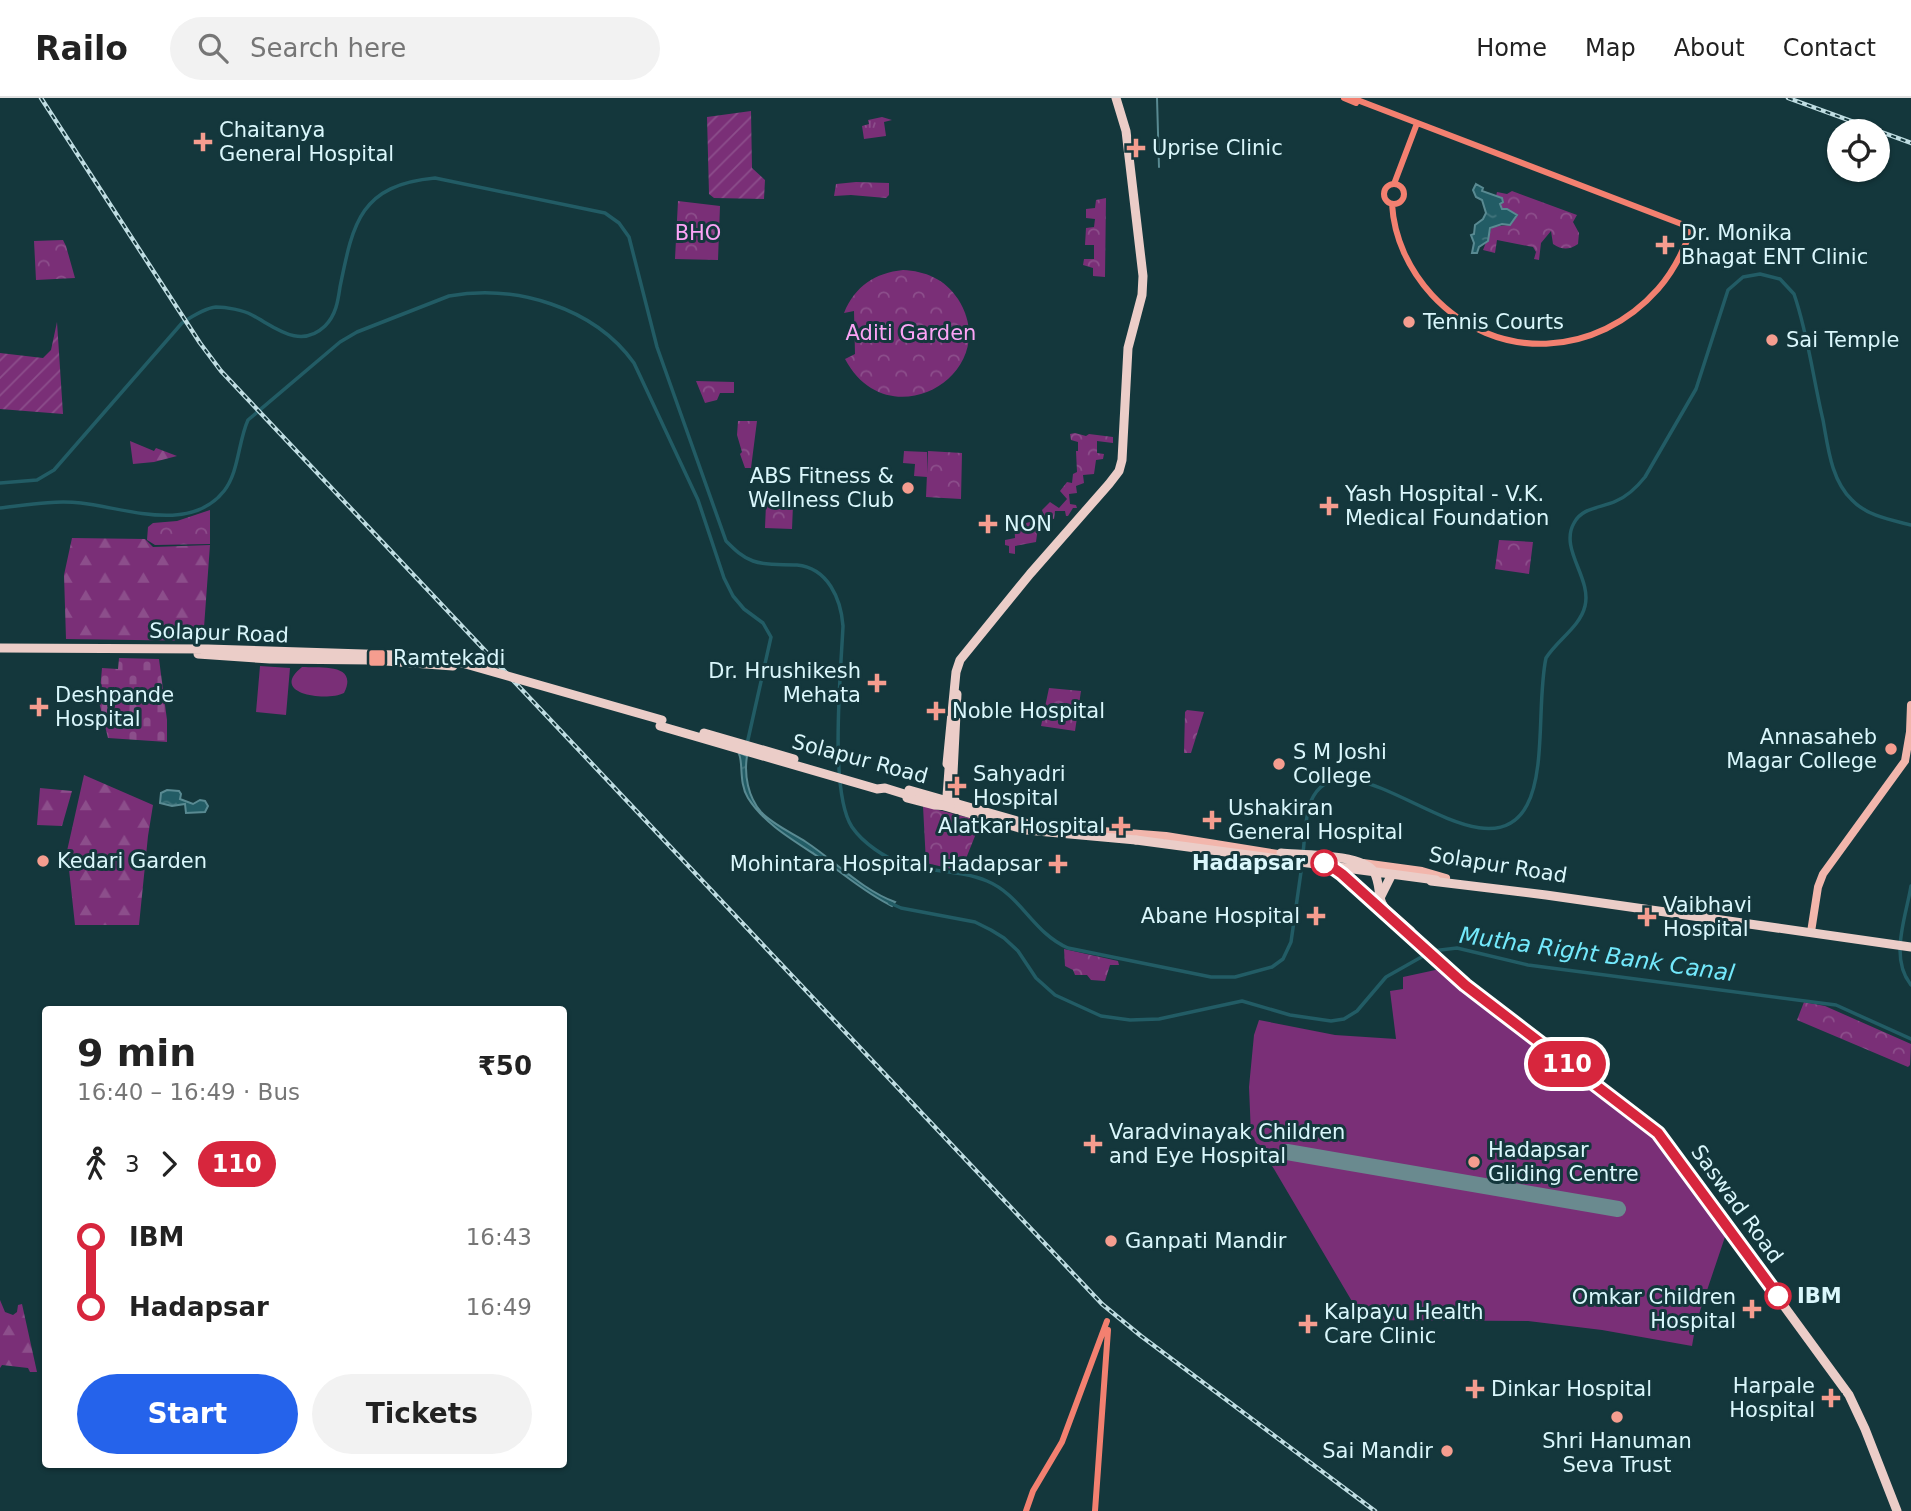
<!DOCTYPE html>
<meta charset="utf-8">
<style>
body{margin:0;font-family:"DejaVu Sans",sans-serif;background:#f2f2f2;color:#222;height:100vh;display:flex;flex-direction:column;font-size:26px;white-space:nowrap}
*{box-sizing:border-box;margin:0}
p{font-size:23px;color:#767676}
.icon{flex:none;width:38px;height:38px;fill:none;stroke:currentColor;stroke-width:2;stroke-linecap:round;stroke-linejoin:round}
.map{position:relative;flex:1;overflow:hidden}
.sheet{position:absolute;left:42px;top:908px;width:525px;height:462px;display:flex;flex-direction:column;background:#fff;border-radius:7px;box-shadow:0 2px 5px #0004}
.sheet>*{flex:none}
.badge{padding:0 14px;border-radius:23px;font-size:24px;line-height:46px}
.controls{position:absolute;left:1827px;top:21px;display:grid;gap:14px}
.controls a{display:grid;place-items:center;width:63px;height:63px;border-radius:50%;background:#fff;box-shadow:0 2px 5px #0004;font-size:35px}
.map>.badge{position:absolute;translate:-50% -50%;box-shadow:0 0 0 4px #fff}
.legs{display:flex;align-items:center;gap:10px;height:77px;padding:0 35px;font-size:23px}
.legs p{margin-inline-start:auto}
.headline{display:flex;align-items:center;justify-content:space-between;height:119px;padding:0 35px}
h1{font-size:38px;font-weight:700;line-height:52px}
.button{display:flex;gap:14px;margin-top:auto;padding:14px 35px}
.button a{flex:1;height:80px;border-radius:42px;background:#2563eb;color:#fff;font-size:28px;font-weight:700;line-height:80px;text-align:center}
.button a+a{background:#f2f2f2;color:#222}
ul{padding:0 35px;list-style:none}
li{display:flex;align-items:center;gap:24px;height:70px;font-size:26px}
li i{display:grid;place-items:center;width:10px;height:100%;margin:0 9px;background:currentColor}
li i::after{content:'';width:18px;height:18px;margin:-9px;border:5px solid;border-radius:50%;background:#fff}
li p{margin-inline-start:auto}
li:first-child i{background:linear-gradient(#0000 50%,currentColor 0)}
li:last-child i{background:linear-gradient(currentColor 50%,#0000 0)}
header{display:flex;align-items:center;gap:42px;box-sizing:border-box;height:98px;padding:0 35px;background:#fff;border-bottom:2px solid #e0e0e0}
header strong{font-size:33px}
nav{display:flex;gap:38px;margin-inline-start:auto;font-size:24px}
.search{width:490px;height:63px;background:#f2f2f2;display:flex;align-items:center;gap:18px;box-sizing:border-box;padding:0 24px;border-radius:38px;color:#767676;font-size:26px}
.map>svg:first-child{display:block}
.grass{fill:url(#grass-tufts)}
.forest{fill:url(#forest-firs)}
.cemetery{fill:url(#cemetery-stones)}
.park{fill:url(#park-crowns)}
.garden{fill:url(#garden-furrows)}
.pitch{fill:#7a2f77}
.water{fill:url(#water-ripples);stroke:#598a92;stroke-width:2}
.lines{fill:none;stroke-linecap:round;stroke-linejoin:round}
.stream{stroke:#598a92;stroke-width:2}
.canal{stroke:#225c65;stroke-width:3.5}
.runway{stroke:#6a8a8f;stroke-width:16}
.secondary{stroke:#f38070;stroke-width:6}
.primary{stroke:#f2b6ac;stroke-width:8}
.trunk{stroke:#ebcdc8;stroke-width:9}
.rail-casing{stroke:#bfdde2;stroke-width:4.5}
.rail{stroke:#14373c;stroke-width:2;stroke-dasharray:5;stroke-linecap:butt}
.trunk-bridge{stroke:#ebcdc8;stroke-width:9}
.line-1-casing{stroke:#fff;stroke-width:16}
.line-1{stroke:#d7263d;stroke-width:10}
.poi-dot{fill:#f59d8f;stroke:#14373c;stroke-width:2.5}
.stop-1-dot{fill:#fff;stroke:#d7263d;stroke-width:3.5}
.labels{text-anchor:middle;stroke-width:6;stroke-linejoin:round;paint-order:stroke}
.poi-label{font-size:21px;fill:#daf7fc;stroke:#14373c;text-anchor:start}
.park-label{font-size:21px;fill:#fca4f6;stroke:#14373c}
.street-label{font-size:21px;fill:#daf7fc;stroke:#14373c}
.stop-label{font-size:21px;font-weight:bold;fill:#daf7fc;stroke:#14373c;text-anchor:end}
.water-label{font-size:23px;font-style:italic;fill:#73e9fc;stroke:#14373c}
</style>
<header>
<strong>Railo</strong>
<div class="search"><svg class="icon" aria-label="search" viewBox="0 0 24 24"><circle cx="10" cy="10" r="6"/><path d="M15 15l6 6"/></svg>Search here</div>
<nav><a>Home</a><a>Map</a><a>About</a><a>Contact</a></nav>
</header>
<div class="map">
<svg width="1911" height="1413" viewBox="0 0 1911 1413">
<defs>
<pattern id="grass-tufts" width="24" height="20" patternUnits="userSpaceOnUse" patternTransform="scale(1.75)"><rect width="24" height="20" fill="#7a2f77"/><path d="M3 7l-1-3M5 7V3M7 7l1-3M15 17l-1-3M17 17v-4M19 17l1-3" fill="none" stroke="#8c4e8b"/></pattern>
<pattern id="forest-firs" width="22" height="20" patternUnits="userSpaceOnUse" patternTransform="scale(1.75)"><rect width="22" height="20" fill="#7a2f77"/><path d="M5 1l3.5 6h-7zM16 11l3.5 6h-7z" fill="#8c4e8b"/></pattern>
<pattern id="cemetery-stones" width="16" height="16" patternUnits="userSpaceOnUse" patternTransform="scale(1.75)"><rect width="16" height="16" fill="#7a2f77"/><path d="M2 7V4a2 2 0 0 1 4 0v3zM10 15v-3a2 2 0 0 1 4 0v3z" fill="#8c4e8b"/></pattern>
<pattern id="park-crowns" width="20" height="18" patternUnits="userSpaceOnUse" patternTransform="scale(1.75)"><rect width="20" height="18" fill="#7a2f77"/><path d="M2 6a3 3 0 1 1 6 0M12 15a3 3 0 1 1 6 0" fill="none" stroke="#8c4e8b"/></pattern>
<pattern id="garden-furrows" width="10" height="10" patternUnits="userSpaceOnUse" patternTransform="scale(1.75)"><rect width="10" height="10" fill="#7a2f77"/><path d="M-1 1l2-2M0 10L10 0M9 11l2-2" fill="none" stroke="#8c4e8b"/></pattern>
<pattern id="water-ripples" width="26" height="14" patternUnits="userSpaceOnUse" patternTransform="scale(1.75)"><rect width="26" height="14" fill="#225c65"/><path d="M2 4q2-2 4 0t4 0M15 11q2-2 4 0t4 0" fill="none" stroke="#42747c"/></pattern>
</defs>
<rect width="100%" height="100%" fill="#14373c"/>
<path class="grass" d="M882,19L892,22L884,24L886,38L864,41L862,28L869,26L868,22Z"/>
<path class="forest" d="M130,343L154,353L156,350L177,358L154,364L133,366Z
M72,440L145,441L153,449L210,447L203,543L66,541L64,477Z
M84,677L153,707L148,738L139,827H75L67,753Z
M40,690L72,693L62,728L37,727Z
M0,1202L5,1214L13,1217L17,1214L18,1207L22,1206L37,1274H30L28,1270L2,1267L0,1270Z"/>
<path class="cemetery" d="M119,560L159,561L167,622V644L108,640L99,604L102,570L118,571Z"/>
<path class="park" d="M856,84L889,85V97L886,100L851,97L834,98L836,86Z
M1512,93L1577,117L1573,124L1579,135L1578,146C1569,152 1562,152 1553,146L1551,133L1541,145L1539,162L1534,161L1536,154L1533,149L1497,142L1495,155L1483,152L1492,129L1508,127L1510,115L1507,111H1501L1500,106L1504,104L1502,100L1496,98L1497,94L1507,96Z
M1106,100L1105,179L1093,178V170L1083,167L1084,161H1094V147H1085L1086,130L1094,129L1095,121L1086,120V111L1095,110L1096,102Z
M678,103L720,108L718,162L675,161Z
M63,142L66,148L75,180L36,182L34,143Z
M903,172C925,173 945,181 958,201C1005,275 889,344 845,261L855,256L854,213L844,215C855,188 875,175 903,172Z
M696,283L734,284V295H720L717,302L705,305Z
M738,323H757L751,370H745L740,356L742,354L737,337Z
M1075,335L1086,338L1089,336L1113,339V345L1097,343V355L1104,356L1103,361L1096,362L1094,376L1083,377L1084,385L1076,388L1077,395L1069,396L1070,406L1076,407L1077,410H1073L1068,418H1066L1065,413H1055L1054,421H1046L1045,429H1038L1036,444L1015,448V456L1009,455V448L1005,447V442L1015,440L1014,420L1019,419L1022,426L1030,424L1029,418L1032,417L1037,421L1044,418L1042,412L1050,404L1059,410L1067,401L1060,393L1067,384L1072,385L1073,376L1077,374L1076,353H1078V344L1071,342L1070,336Z
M928,353L962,355L961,401L926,399Z
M766,406L793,407L792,431L765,430Z
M210,412V446L155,447L147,442L148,429L153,425L177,423Z
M1499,442L1533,444L1529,476L1495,471Z
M1049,590L1081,593L1075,633L1041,628Z
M1187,612L1204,614L1191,655H1184L1185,614Z
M923,708L981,723L961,773L926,765Z
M1064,851L1118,863L1119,867H1110L1105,883L1091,882L1087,877H1075L1073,872L1065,868Z
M1804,904L1825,908L1911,946L1910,967L1908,969L1797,922Z"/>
<path class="garden" d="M751,13L752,70L765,82L764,101L714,100L709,96L707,19Z
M57,224L63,316L0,311V255L43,260L51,252Z"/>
<path class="pitch" d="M904,353L927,354V379L914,378L915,366L903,365Z
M260,568L290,570L286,617L256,614Z
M302,569C320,570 359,565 344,595C326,604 268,596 302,569Z
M1440,871L1542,954L1636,1018L1653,1033L1727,1133L1696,1225L1692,1248L1602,1232L1528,1223L1363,1222L1274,1071L1251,1037L1249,989L1254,937L1259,922L1335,937L1396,941L1390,893L1403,891V879Z"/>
<path class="water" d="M1476,86L1483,90L1482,93L1502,100L1503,104L1500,106L1502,111H1507L1517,117L1510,127L1502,126L1490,130L1488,143L1479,149L1477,155H1472L1474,145L1471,137L1474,136L1475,127L1483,121L1486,115L1482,102L1476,99L1473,92Z
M738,654L747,658C744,677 748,699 761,714C772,726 792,735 806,744C835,763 862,792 895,804L892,808C869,797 850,781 829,766C802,747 766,729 748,700C738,684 744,662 738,654Z
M167,692L179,693L181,696L180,701L193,706L200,702L205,703L208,708L205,714L186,715L185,706L172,708L160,705L161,695Z"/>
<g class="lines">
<path class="stream" d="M1157,0L1159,69"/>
<path class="canal" d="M0,385L37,382L54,372L182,225C191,219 205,210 216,209C226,209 243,212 252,217C275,229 300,252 325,228C336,217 338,203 340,189C353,125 360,87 435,80L605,115L619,125L629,139L657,249L726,443C735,452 742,459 753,463C766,468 783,466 797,467C828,470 841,501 843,528C841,573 829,694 852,729C863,745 885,760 903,766C930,774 961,772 987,783C1021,797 1033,835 1068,850L1211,879H1235L1272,869L1283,861L1291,844L1302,767
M0,410C26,407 54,402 81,405C125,410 190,436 224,393C239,374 238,344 248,322L340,244L357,234L449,198C515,186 594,209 634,265L698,402L724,480L733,498L744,511L763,525L771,539L747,646
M1303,755C1305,740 1305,717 1311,703C1346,624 1484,789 1527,707C1546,672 1537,601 1546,560C1557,542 1580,529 1585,508C1592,480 1559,451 1574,425C1582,409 1602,410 1616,403C1628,398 1637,389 1645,379L1696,291L1728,192L1743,179L1760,176L1780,181L1794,196C1808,236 1813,280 1823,322C1828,349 1831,382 1852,402C1867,418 1891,422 1911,427
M1911,788C1906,819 1889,859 1911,887
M890,805L901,810L975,824L991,832L1004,840L1018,853L1036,880L1055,897L1101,918L1130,922L1159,921L1242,903L1290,917L1331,923L1344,921L1357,913L1386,879L1432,853L1457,850L1528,867L1836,907L1911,941"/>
<path class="runway" d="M1287,1054L1618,1111"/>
<path class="secondary" d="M1344,0L1356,5
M1352,0L1692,130C1684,152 1674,173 1658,191C1597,260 1496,266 1432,197C1409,172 1394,140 1392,106
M1384 96a10 10 0 1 1 20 0a10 10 0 1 1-20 0Z
M1394,86L1416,28
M1026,1413L1033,1393L1062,1344L1107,1223
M1095,1413L1108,1232"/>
<path class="primary" d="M1072,733L1077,731L1166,738L1284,757
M1363,765L1422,773L1446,780
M1811,834L1818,789L1823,776L1905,663L1910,634L1911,607"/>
<path class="trunk" d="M0,550L208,551L395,557L455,563
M198,556L270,561L372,562L453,568
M660,628L877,691L885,690L914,699
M704,635L794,661
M947,666L956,574L960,562L1030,476L1109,386L1119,373L1122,362L1128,250L1142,197L1143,178L1126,33L1116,0
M909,692L1024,725L1044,729
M956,705L952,695L957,596
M941,707L1026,732L1136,742
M1342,771L1371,799H1379
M1391,778L1379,802L1385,810L1411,833
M1431,783L1546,797L1911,849
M1404,833L1477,896L1659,1037L1849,1297L1865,1331L1897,1413"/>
<g class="rail-casing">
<path id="rail" d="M41,0L200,245L221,273L1102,1206L1141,1238L1375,1413
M1788,0L1911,45"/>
</g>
<use href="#rail" class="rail"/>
<path class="trunk-bridge" d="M455,563L662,622
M907,700L934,707L950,708
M950,708L947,698L950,658
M1136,742L1436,782
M1281,755C1302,757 1363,756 1374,774C1382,788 1376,803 1388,815
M1329,767L1404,833"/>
</g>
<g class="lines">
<g class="line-1-casing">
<path id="line-1" d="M1324,765L1328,766L1342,776L1465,887L1658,1035L1778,1198"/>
</g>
<use href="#line-1" class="line-1"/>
</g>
<g class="poi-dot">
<path d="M199.5 33.5h7v7h7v7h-7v7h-7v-7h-7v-7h7z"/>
<path d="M1132.5 39.5h7v7h7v7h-7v7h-7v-7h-7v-7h7z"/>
<path d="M1661.5 136.5h7v7h7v7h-7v7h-7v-7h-7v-7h7z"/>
<circle cx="1409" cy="224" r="7"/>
<circle cx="1772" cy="242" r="7"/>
<circle cx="908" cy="390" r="7"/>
<path d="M1325.5 397.5h7v7h7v7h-7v7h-7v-7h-7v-7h7z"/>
<path d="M984.5 415.5h7v7h7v7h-7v7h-7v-7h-7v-7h7z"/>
<rect x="368" y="551" width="18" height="18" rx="3.5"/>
<path d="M873.5 574.5h7v7h7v7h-7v7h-7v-7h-7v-7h7z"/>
<path d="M35.5 598.5h7v7h7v7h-7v7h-7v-7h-7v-7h7z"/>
<path d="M932.5 602.5h7v7h7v7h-7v7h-7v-7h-7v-7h7z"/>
<circle cx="1891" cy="651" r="7"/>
<circle cx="1279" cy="666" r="7"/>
<path d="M953.5 677.5h7v7h7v7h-7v7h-7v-7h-7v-7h7z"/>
<path d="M1208.5 711.5h7v7h7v7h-7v7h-7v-7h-7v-7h7z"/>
<path d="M1117.5 717.5h7v7h7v7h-7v7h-7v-7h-7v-7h7z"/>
<circle cx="43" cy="763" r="7"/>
<path d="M1054.5 755.5h7v7h7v7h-7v7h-7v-7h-7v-7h7z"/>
<path d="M1312.5 807.5h7v7h7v7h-7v7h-7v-7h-7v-7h7z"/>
<path d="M1643.5 808.5h7v7h7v7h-7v7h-7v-7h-7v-7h7z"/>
<path d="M1089.5 1035.5h7v7h7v7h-7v7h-7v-7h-7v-7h7z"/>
<circle cx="1474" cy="1064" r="7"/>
<circle cx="1111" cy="1143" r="7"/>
<path d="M1748.5 1200.5h7v7h7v7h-7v7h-7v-7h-7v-7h7z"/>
<path d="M1304.5 1215.5h7v7h7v7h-7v7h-7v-7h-7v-7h7z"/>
<path d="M1471.5 1280.5h7v7h7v7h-7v7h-7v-7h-7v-7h7z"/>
<path d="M1827.5 1289.5h7v7h7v7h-7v7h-7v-7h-7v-7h7z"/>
<circle cx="1617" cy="1319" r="7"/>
<circle cx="1447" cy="1353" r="7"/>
</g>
<g class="stop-1-dot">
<circle cx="1324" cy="765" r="12"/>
<circle cx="1778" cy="1198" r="12"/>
</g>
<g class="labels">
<g class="poi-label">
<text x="219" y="39">Chaitanya<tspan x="219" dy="24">General Hospital</tspan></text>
<text x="1152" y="57">Uprise Clinic</text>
<text x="1681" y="142">Dr. Monika<tspan x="1681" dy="24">Bhagat ENT Clinic</tspan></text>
<text x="1423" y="231">Tennis Courts</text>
<text x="1786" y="249">Sai Temple</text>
<text x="894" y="385" text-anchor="end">ABS Fitness &amp;<tspan x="894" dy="24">Wellness Club</tspan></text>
<text x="1345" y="403">Yash Hospital - V.K.<tspan x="1345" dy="24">Medical Foundation</tspan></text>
<text x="1004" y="433">NON</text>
<text x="393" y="567">Ramtekadi</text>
<text x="861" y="580" text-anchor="end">Dr. Hrushikesh<tspan x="861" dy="24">Mehata</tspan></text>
<text x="55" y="604">Deshpande<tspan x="55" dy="24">Hospital</tspan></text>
<text x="952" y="620">Noble Hospital</text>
<text x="1877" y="646" text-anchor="end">Annasaheb<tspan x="1877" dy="24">Magar College</tspan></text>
<text x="1293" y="661">S M Joshi<tspan x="1293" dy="24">College</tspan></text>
<text x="973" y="683">Sahyadri<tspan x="973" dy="24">Hospital</tspan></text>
<text x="1228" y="717">Ushakiran<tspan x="1228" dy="24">General Hospital</tspan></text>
<text x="1105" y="735" text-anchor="end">Alatkar Hospital</text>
<text x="57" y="770">Kedari Garden</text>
<text x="1042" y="773" text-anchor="end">Mohintara Hospital, Hadapsar</text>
<text x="1663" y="814">Vaibhavi<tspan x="1663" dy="24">Hospital</tspan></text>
<text x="1300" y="825" text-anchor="end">Abane Hospital</text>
<text x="1109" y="1041">Varadvinayak Children<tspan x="1109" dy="24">and Eye Hospital</tspan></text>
<text x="1488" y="1059">Hadapsar<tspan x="1488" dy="24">Gliding Centre</tspan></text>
<text x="1125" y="1150">Ganpati Mandir</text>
<text x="1736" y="1206" text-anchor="end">Omkar Children<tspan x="1736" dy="24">Hospital</tspan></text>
<text x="1324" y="1221">Kalpayu Health<tspan x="1324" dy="24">Care Clinic</tspan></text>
<text x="1815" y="1295" text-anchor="end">Harpale<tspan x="1815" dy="24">Hospital</tspan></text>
<text x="1491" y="1298">Dinkar Hospital</text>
<text x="1617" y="1350" text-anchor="middle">Shri Hanuman<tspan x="1617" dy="24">Seva Trust</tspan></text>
<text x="1433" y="1360" text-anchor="end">Sai Mandir</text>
</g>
<g class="park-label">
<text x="698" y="142">BHO</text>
<text x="911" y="242">Aditi Garden</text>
</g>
<g class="street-label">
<text transform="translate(219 535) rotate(2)" y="7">Solapur Road</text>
<text transform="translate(860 661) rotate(15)" y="7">Solapur Road</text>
<text transform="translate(1498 767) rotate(9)" y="7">Solapur Road</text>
<text transform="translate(1737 1106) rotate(54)" y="7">Saswad Road</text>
</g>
<g class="stop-label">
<text x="1305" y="772">Hadapsar</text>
<text x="1797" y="1205" text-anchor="start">IBM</text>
</g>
<g class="water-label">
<text transform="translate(1597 856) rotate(8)" y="8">Mutha Right Bank Canal</text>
</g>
</g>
</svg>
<div class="controls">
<a><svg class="icon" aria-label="locate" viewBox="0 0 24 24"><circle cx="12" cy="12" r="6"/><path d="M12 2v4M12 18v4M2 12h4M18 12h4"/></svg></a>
</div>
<b class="badge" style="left:1567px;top:966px;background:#d7263d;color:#fff">110</b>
<section class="sheet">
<div class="headline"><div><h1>9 min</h1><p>16:40 – 16:49 · Bus</p></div><b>₹50</b></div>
<div class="legs"><svg class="icon" aria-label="walk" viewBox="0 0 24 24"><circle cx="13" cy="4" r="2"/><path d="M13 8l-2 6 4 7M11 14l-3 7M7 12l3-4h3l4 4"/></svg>3<svg class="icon" aria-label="forward" viewBox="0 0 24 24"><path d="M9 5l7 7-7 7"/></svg><b class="badge" style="background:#d7263d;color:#fff">110</b></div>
<ul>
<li><i style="color:#d7263d"></i><b>IBM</b><p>16:43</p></li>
<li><i style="color:#d7263d"></i><b>Hadapsar</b><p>16:49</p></li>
</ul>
<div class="button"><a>Start</a><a>Tickets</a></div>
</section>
</div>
